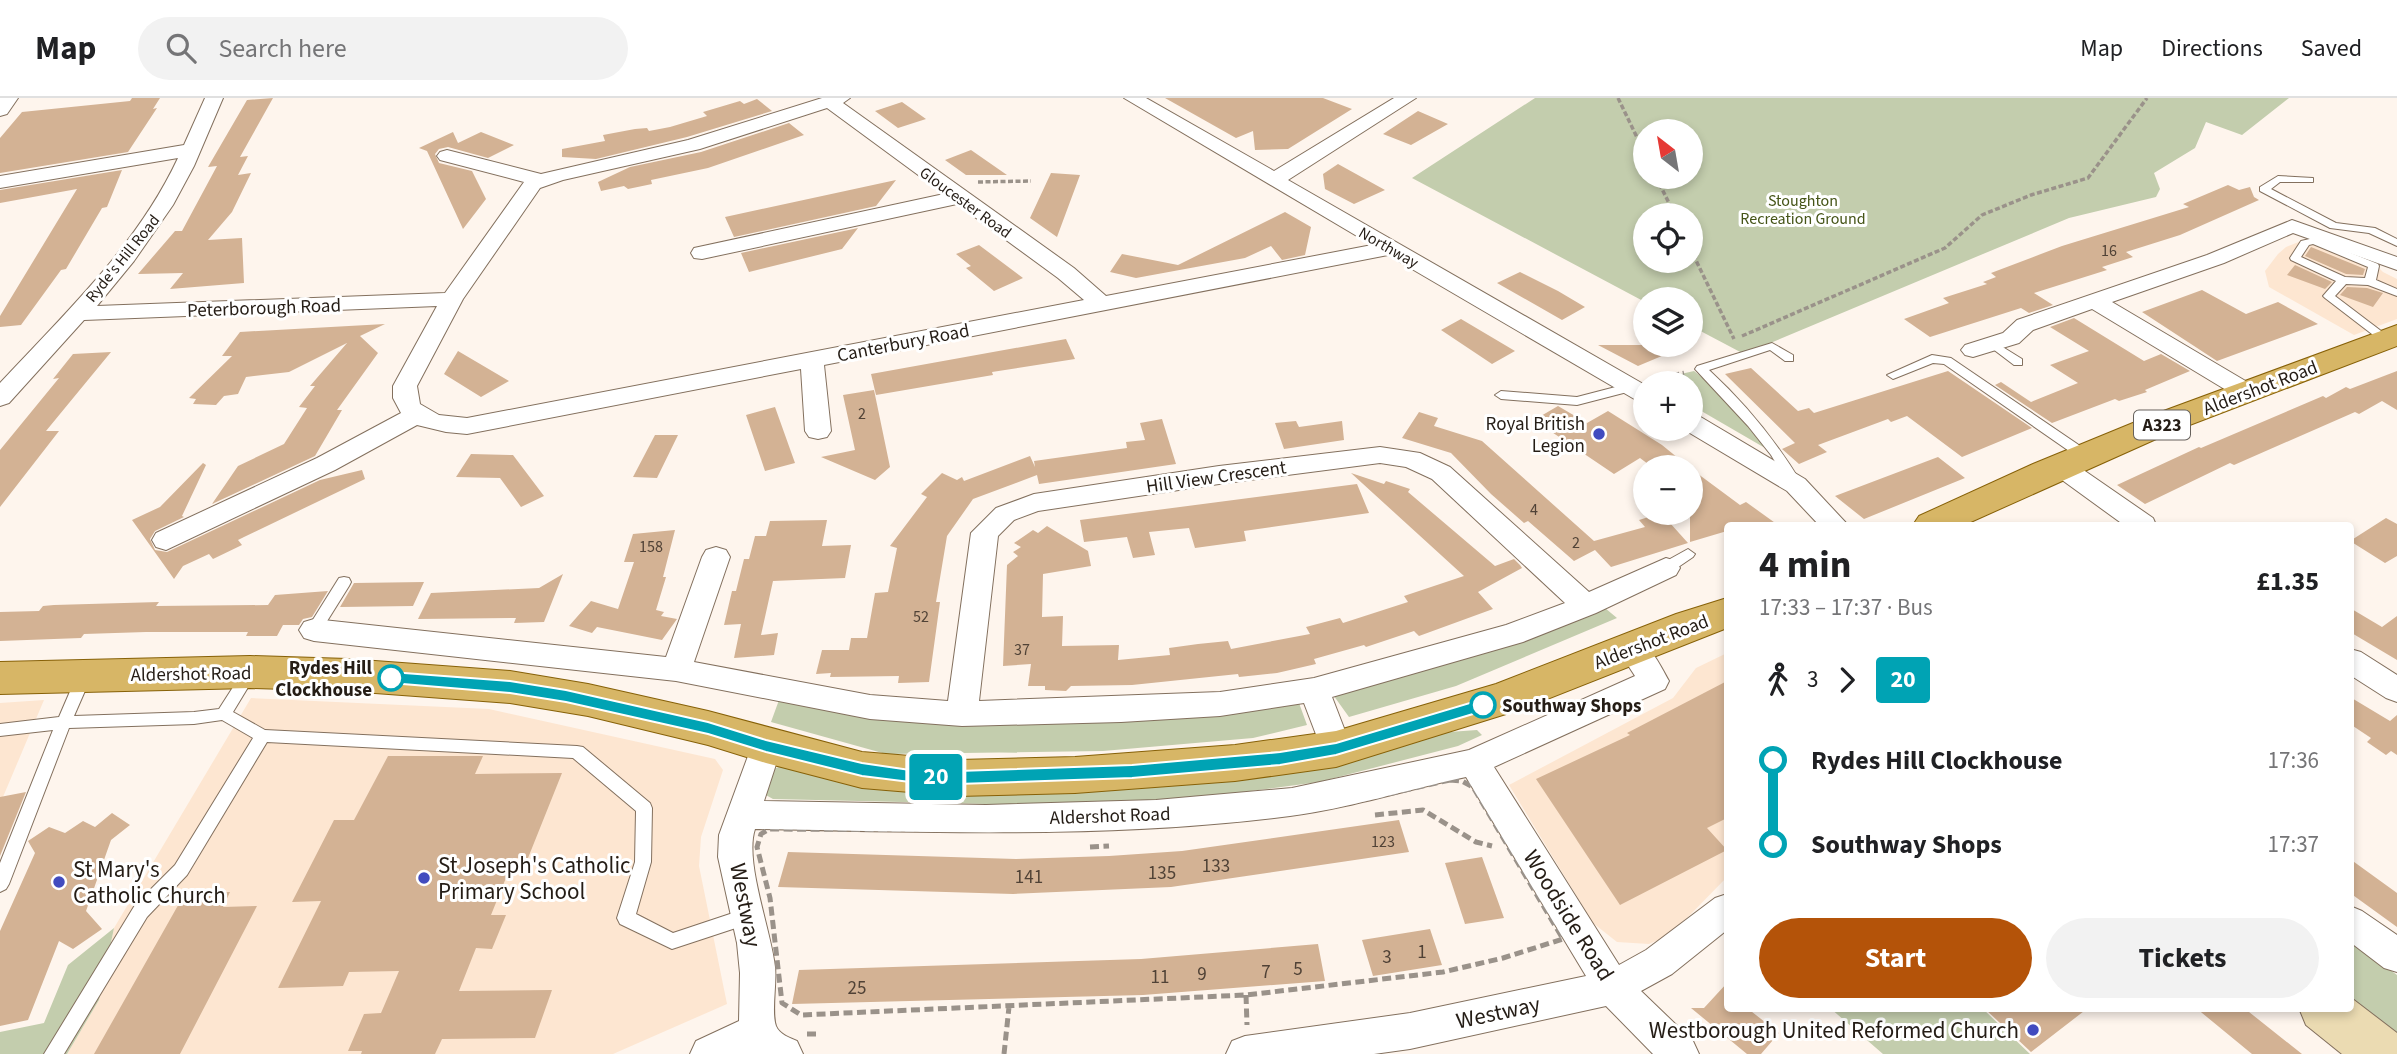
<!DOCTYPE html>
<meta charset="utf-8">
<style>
body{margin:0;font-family:"Source Sans 3",sans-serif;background:#f2f2f2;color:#202124;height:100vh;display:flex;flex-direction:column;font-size:26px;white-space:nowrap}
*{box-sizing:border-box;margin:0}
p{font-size:23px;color:#757577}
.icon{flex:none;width:38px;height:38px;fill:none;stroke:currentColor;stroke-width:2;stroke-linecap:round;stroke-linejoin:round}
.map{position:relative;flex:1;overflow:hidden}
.details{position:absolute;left:1724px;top:424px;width:630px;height:490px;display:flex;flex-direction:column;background:#fff;border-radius:7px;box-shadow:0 4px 10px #0003}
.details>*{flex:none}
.badge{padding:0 14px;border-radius:5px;font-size:24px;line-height:46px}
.needle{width:46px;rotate:329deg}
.fabs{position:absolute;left:1633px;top:21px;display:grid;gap:14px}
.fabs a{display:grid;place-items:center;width:70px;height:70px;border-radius:50%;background:#fff;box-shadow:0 4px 10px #0003;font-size:35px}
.map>.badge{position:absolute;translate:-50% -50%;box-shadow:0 0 0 4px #fff}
.legs{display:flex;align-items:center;gap:10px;height:77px;padding:0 35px;font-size:23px}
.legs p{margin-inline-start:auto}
.head{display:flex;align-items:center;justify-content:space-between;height:119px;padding:0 35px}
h1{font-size:38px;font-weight:700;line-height:52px}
.primary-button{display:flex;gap:14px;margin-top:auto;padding:14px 35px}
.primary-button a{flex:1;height:80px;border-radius:42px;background:#b45309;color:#fff;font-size:28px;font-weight:700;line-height:80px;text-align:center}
.primary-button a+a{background:#f2f2f2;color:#202124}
ul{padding:0 35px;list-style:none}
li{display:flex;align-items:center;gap:24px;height:84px;font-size:26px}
li i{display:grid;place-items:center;width:10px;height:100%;margin:0 9px;background:currentColor}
li i::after{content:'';width:18px;height:18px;margin:-9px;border:5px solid;border-radius:50%;background:#fff}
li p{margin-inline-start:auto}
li:first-child i{background:linear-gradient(#0000 50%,currentColor 0)}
li:last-child i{background:linear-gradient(currentColor 50%,#0000 0)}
header{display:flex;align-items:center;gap:42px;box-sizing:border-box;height:98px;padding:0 35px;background:#fff;border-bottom:2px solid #e0e0e0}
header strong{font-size:33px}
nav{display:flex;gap:38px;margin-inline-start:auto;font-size:24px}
.search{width:490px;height:63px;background:#f2f2f2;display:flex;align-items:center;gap:18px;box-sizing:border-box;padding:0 24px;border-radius:38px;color:#757577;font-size:26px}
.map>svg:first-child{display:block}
.built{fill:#fde6d1}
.green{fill:#c3cdad;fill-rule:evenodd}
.building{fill:#d3b294}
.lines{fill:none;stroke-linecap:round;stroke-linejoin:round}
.lane-casing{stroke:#83705e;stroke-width:2}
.street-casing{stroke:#83705e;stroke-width:2}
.secondary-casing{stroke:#83705e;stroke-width:2}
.primary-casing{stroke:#876108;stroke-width:2}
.path-far2{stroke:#9a928a;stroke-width:3.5;stroke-dasharray:5 2.5;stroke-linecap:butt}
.path-far1{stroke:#9a928a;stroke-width:4.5;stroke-dasharray:7 3.5;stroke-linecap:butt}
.path{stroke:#9a928a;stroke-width:5;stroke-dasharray:9 4.5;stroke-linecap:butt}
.lane{fill:#fff;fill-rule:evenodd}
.street{fill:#fff;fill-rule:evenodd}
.secondary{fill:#ebdbb2;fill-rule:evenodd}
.primary{fill:#d7b666;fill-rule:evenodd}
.line-1{fill:#00a3b4;stroke:#fff;stroke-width:2}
.poi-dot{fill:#414bbf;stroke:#fff;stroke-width:2.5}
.stop-1-dot{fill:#fff;stroke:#00a3b4;stroke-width:3.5}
.labels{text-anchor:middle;stroke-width:6;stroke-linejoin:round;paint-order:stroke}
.far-park-label{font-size:16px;fill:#455417;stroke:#fff}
.far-street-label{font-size:16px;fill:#251d16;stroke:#fff}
.number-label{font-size:16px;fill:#504236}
.shield{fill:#fff;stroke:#66615c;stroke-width:2}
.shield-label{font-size:18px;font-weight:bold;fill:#251d16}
.street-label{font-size:19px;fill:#251d16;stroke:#fff}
.poi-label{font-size:19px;fill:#251d16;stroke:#fff;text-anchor:end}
.stop-label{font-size:19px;font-weight:bold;fill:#251d16;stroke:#fff;text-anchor:end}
.near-number-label{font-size:19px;fill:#504236}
.near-poi-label{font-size:23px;fill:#251d16;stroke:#fff;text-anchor:start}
.near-street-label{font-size:23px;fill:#251d16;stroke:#fff}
</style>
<header>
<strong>Map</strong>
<div class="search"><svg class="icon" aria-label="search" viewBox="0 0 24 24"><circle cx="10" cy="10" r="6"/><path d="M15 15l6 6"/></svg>Search here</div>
<nav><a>Map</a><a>Directions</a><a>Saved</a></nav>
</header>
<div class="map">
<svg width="2397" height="956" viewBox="0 0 2397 956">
<rect width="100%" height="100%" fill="#fef5ed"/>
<path class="built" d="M2306,141L2368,159L2383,174L2397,181V221L2354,237L2269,189L2265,173L2278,156L2286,149Z
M1727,555V779L1689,818L1663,840L1649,846L1617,844L1593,825L1509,687L1673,600L1696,570Z
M251,600L489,611L715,661L723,672L701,739L699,768L727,906L613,956H67L99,902L114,830Z
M44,602L0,706V605Z"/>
<path class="green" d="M1535,0H2289L2242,37L2206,24L2195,50L2154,75L2160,91L2156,99L2069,120L1744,256L1691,228L1690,201H1645V204L1412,80ZM1645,33H1690V79H1645ZM1645,117H1690V163H1645Z
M1694,273L1722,295L1765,350L1691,307L1690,285H1654L1650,283Z
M1605,510L1617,520L1456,588L1349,619L1331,594Z
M779,602L1299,605L1307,627L1253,640L1103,653L886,656L771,624Z
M1477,632L1482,637L1458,648L1319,684L1205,699L1072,708L773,701L764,696L771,672L784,667L840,678Z
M114,830L99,902L67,956H0V934L44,925L68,867Z
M2350,842L2397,877V949L2350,910Z
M1830,910H1982L2030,956H1883Z"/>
<path class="building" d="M132,0H160L153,11L157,10L128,54L0,75V40L22,14L130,3Z
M273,0L240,59L248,58L238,77L251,75L232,114L208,142L242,140L244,185L170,191L183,175L138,176L175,133H182L217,68L208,69L247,2Z
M1165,0H1323L1352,11L1288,51L1255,52L1253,33L1236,40Z
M757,1L772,13L687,39L596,61L562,59V51L605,43L603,37L635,31L647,30L649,33L670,29L707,18L703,14L740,3L744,6Z
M902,4L926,21L898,30L875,13Z
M1418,13L1448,26L1411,47L1383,36Z
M789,25L804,37L708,70L651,82L652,86L628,91L624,88L601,93L598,84L630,69L701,54Z
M453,34L458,45L481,34L514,47L488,60L448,49L439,51L435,56L439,65L472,73L486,101L463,131L427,53L419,50Z
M971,52L1007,77H966L945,62Z
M1338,66L1385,92L1354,106L1325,91L1323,76Z
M122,72L107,109L102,110L66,171L61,172L21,227L0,229V218L77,91L0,105V92Z
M1051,75L1080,77L1057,139L1030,120Z
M896,82L876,108L734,139L725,119Z
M2228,87L2239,92L2250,89L2254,99L2259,102L2180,137L2126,154L2133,159L2102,169L2107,172L2034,195L2053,207L2029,215L2021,210L1930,239L1904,221L1949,205L1943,200L1987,186L1983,184L1996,179L1991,175L2062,148L2189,109L2183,106Z
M1285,114L1311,129L1305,157L1282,162L1271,148L1245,160L1136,180L1110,174L1122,156L1178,167Z
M858,130L842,151L749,174L741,155Z
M979,147L1023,180L994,193L966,170L971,168L956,156Z
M2311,149L2365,171L2363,177L2346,176L2305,158Z
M2295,167L2332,184L2325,191L2287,177Z
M1520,174L1558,193L1585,209L1562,222L1497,185Z
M2347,189L2367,190L2383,195L2373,209L2340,197Z
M2202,192L2246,216L2278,204L2318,226L2217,263L2142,214Z
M2074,220L2144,263L2161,256L2190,273L2145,292L2147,294L2119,303L2115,301L2052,325L1995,287L2001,284L2031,304L2078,285L2050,267L2089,253L2050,229Z
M1461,221L1515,253L1492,266L1441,232Z
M385,226L360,238L378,255L337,312H342L315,358L212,406L238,368L284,346L307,310L299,309L315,288H310L347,245L289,274L246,279L238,296L224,298L216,307L193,306L196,301L189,300L232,258H222L240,234Z
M1066,241L1075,261L992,274L993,277L876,297L871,276Z
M1598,247H1688L1638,268Z
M458,253L509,283L481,299L444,276Z
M111,254L46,333H59L0,409V352L59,280L53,281L73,256Z
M1751,270L1798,313L1809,310L1814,315L1948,273L2032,330L1962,359L1907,318L1891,324L1888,321L1818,347L1827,354L1799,366L1782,351L1795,345L1725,276Z
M2397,273V312L2382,303L2359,316L2355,314L2234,367L2230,365L2145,406L2117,387L2199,349L2201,350L2323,298L2326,300L2346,289L2350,291Z
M874,292L890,369L875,382L821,359L855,352L843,297Z
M1558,308L1587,325L1608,313L1662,347L1689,369H1652L1640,360L1614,376L1534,322Z
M775,309L795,365L765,373L746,317Z
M1419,314L1438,320L1434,328L1482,343L1594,443L1645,429L1639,422L1661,415L1688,445L1611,469L1595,452L1574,463L1528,423L1524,425L1491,396L1451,355L1402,340Z
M1162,321L1176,366L1039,386L1037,377L973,401L947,438L936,504H940L929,584L898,585L899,578L830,579L831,575L816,576L822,552H849L851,540H867L875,495L888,494L897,450L890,448L927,399L921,396L942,375L957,382L962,379L964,383L1030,358L1035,369L1034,363L1127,350L1126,344L1145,342L1140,325Z
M1296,323L1299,329L1342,323L1344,342L1284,351L1275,325Z
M655,337H678L657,380L633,379Z
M471,356L513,357L544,398L521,409L500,380L456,379Z
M1938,359L1965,380L1864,421L1835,398Z
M203,365L206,367L182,418L184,419L155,433L150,441L155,452L167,454L320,382L362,372L365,381L244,439L238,442L242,447L213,461L209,456L183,468L174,481L132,422L160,409Z
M1690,370L1740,407L1746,404L1778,427H1727V433L1690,444Z
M1351,375L1384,386L1386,383L1410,391L1408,394L1495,468L1514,461L1520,467L1522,470L1478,494L1493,511L1419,538L1414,533L1366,549L1364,547L1314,561L1316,566L1277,575L1239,579L1238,576L1132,587L1071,588L1066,593L1045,592V588H1028L1031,566L1003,568L1007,467L1018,458L1013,454L1021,449L1014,445L1033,432L1038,435L1047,428L1088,453L1091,468L1043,476L1042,519L1063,518L1062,548L1119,547L1118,562L1170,557L1169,550L1198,546L1228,543L1231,551L1310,536L1306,529L1340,520L1343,525L1408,504L1404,498L1464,478Z
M1357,386L1369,415L1244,433L1246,443L1195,450L1189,430L1149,434L1155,457L1133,460L1127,439L1084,444L1080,422Z
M2386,420L2397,426V458L2385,465L2350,443Z
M827,422L822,448L851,447L845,480L773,483L761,537L778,535L774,557L734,560L741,526L724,527L732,493H736L744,461H749L755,438H766L770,423Z
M675,432L663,479H666L656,512L664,514L661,518L677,521L662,542L597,529L592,535L569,528L591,503L618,511L634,464H624L633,436Z
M563,476L544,524L514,525L516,520L418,521L431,495L539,490Z
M424,484L413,508L340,509L354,485Z
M328,493L312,519L303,521L299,527H283L277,538H246L248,534H146L84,536L81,540L0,543V514L39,513L43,508L54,507L159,504L156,508L268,507L275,497Z
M2350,510L2382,529L2397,518V562L2350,534Z
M1727,583V720L1707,730L1727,752L1620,807L1536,681L1630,637L1627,635Z
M2350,599L2390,623L2397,617V657L2391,653L2386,657L2367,644L2371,640L2350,626Z
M388,658H483L475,676L562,675L528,760H514L491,817H506L492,851L476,850L459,893L552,892L535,940L442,941L435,956H361L362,953H348L364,916L381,915L399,873L349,874L343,888L278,890L321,803L292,804L334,722H354Z
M26,694L0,758V699Z
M112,715L130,727L111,742L86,813L102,831L73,851L59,843L28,922L0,928V833L35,755L28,743L49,729L65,735L83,723L95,729Z
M1399,722L1409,754L1171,789L1013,796L778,789L788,754L1016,761L1109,758L1182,753Z
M1482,759L1504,820L1465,826L1445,765Z
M2350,761L2397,795V829L2350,795Z
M230,794L223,809L257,808L180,956H94L185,795Z
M1430,831L1442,867L1373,878L1362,842Z
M1318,846L1325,883L1143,897L792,906L799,872L1141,861Z
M1727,885V910H1747L1779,935L1761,956H1747L1691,910H1704Z
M1984,910H2088L2031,954Z
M2196,910H2244L2302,956H2252Z"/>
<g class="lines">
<g class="lane-casing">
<path id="lane" d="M2278,78L2313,80V84H2280L2271,91L2336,125L2375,130L2397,141V148L2369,135L2330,130L2260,93V89Z
M2314,140L2378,166L2379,168L2376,182L2397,191V198L2368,187L2346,186L2335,198L2389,239V243H2381L2325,200L2323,198L2336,183L2291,162L2290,160L2301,143ZM2313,146L2368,169L2365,180L2345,179L2301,159L2309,147Z
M1993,243L2022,261V267H2014L1989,248V244Z
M1772,245L1793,257V263H1785L1770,252L1709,272C1746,306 1776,343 1802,386L1795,390L1790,389L1771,357L1748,328L1695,271L1697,268Z
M1932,257L1951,260L2092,356L2093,359L2092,362H2082L1944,266L1933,265L1893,281L1887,277Z
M1631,285L1635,286L1637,289L1635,292L1577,307L1501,301L1495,297L1501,293L1577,299Z
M1688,451L1695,456L1693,459L1671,474H1661L1659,470L1661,466Z
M344,479L349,480L351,484L349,488L319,536H309L307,532L309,528L339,480Z
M249,570L254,572L256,576L233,614L265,632L577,648L583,649L650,705L652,710L651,764L636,816L673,835L748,810L754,812L757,818L754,824L672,851L620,826L617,820L635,764L636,713L573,660L267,644L187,777L147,819L64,956H44L135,807L175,767L253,640L222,622L194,626L69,630L9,786L6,791L0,794V765L53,632L0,638V626L59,619L78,575H88L91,579L74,618L194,614L219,611L244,572Z"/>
</g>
<g class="street-casing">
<path id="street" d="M0,0H18L7,16L0,18Z
M205,0H223L194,68L173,107L134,163L97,208L445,195L524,84L440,62L437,58L440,54L447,52L541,76L688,42L822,0H850L843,5L1074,170L1106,198L1372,147L1124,0H1146L1274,73L1394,0H1416L1288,82L1645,287V305L1636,302L1388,157L824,267L831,333L827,339L818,341L809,339L805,333L801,271L467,336L446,334L417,327L335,372L166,452L156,449L152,442L156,435L317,360L401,315L393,300V288L437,208L84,222L9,305L0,308V285C65,215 137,148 178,60L0,90V78L184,47ZM827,10L944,96L694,150L691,155L694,160L702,161L957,106L1058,180L1084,202L467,320L439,317L420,306L417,288L463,201L540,90L563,82L700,51Z
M2292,122L2397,159V172L2293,135L2224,165L2112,204L2254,288L2257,293L2254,298L2245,301L2236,298L2092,211L2033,232L2019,245L1973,259L1965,257L1961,252L1965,247L2003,235L2017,222L2207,157Z
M1690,316L1699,318L1805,381L1848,427H1819L1787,393L1683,331H1690Z
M1380,349L1420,355L1450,369L1589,494L1666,460L1676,463L1680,470L1676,477L1596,515L1523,544L1332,599L1352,651L1347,660L1336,664L1325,660L1304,605L1220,618L1121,624L962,628L870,621L676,583L314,543L304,540L299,532L304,524L314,521L666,559L702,459L706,452L716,449L726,452L730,459L694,564L870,597L948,603L971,435L996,410L1034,396L1219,368ZM1380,365L1406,369L1432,381L1565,505L1506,527L1314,580L1220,594L979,603L998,438L1014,422L1038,413L1219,386Z
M2060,359L2069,362L2153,420L2156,427H2124L2051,374L2047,368L2051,362Z
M1631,538C1649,543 1660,567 1669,583L1665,591L1494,669L1619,867L1646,852L1715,800L1727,796V832L1672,876L1641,893L1693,943L1699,956H1653L1606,908L1410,951L1374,956H1226L1232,943L1245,938L1410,915L1586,878L1466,679C1410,691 1346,711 1290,718C1113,741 933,734 755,731C744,763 771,832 775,869C777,885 771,914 776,928C779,936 790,940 797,943L803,956H690L696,943L739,923L740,875L737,845L718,759L719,737L755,639L766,635L777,639L782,648L764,703L986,707L1156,702L1292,690L1469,652L1635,578L1616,549L1621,541Z
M2350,551L2361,554L2397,577V604L2386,600L2350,577Z
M2350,808L2362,813L2397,837V874L2384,870L2350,844Z"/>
</g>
<g class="secondary-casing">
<path id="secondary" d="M2350,899L2397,935V956H2342L2306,927L2299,910H2350Z"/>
</g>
<g class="primary-casing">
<path id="primary" d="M2397,227V248L2174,333L1964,427H1913L1919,418L2033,366L2150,318Z
M1727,500V530L1522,611L1336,669L1235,683L1075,695L958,698L862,690L766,665L708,647L588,618L510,605L348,593L250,590L0,596V564L250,558L348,561L510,573L588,586L708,613L862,654L958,662L1075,659L1235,647L1336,633L1496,586L1676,516Z"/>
</g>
<path class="path-far2" d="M1618,0L1645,56
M1656,79L1675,117
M978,84L1031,83
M1690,150L1734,241
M1742,238L1945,150L1982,117L2031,97L2088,80L2147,0"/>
<path class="path-far1" d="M1652,282L1684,275"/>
<path class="path" d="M1450,682L1462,683L1473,689L1563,841L1503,860L1443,874L1246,897L801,917L782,905L770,800L757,749L761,736L769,731C944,732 1120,734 1294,713C1347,707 1398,693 1450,682Z
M1375,717L1423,712L1476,744L1492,748
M1090,749L1109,748
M1246,897L1247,927
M807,936H817
M1004,956L1009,909"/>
<use href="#lane" class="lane"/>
<use href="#street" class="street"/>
<use href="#secondary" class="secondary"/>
<use href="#primary" class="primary"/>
</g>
<path class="line-1" d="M391,574L510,583L566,592L708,624L766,642L862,665L910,672L958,673L1132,667L1280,654L1336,645L1483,601L1490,607L1483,613L1336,657L1280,667L1132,680L958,686L910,684L862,678L766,654L708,636L566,604L510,595L391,585L384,580Z"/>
<g class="poi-dot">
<circle cx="1599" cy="336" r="7"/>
<circle cx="424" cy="780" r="7"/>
<circle cx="59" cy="784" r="7"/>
<circle cx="2033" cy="932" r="7"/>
</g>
<g class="stop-1-dot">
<circle cx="391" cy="580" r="12"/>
<circle cx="1483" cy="607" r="12"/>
</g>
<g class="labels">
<g class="far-park-label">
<text x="1803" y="108">Stoughton<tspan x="1803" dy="18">Recreation Ground</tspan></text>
</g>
<g class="far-street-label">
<text transform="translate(966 104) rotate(36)" y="6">Gloucester Road</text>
<text transform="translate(1389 149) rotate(30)" y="6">Northway</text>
<text transform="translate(122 160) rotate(-51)" y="6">Ryde's Hill Road</text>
</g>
<g class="number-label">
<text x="2109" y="158">16</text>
<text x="862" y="321">2</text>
<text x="1534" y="417">4</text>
<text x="1576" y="450">2</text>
<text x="651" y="454">158</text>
<text x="921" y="524">52</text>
<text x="1022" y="557">37</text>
<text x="1383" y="749">123</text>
</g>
<rect class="shield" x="2134" y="312.5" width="56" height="29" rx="5"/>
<g class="shield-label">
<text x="2162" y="333">A323</text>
</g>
<g class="street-label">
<text transform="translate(264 209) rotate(-2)" y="7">Peterborough Road</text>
<text transform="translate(903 244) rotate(-11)" y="7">Canterbury Road</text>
<text transform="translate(2260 289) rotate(-21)" y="7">Aldershot Road</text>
<text transform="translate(1216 378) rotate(-8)" y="7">Hill View Crescent</text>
<text transform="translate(1651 543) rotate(-21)" y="7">Aldershot Road</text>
<text transform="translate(191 575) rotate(-1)" y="7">Aldershot Road</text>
<text transform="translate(1110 717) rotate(-2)" y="7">Aldershot Road</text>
</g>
<g class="poi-label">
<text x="1585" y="332">Royal British<tspan x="1585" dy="22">Legion</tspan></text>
</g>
<g class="stop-label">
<text x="372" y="576">Rydes Hill<tspan x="372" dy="22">Clockhouse</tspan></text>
<text x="1502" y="614" text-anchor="start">Southway Shops</text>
</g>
<g class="near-number-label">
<text x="1216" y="774">133</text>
<text x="1162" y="781">135</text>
<text x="1029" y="785">141</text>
<text x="1422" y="860">1</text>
<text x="1387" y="865">3</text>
<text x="1298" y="877">5</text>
<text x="1266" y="880">7</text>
<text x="1202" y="882">9</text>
<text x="1160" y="885">11</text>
<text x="857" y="896">25</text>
</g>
<g class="near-poi-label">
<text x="438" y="775">St Joseph's Catholic<tspan x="438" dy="26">Primary School</tspan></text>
<text x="73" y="779">St Mary's<tspan x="73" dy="26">Catholic Church</tspan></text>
<text x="2019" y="940" text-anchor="end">Westborough United Reformed Church</text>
</g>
<g class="near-street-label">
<text transform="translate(746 807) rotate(79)" y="8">Westway</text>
<text transform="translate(1569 817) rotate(58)" y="8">Woodside Road</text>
<text transform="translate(1498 914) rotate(-12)" y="8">Westway</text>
</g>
</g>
</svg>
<div class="fabs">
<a><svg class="needle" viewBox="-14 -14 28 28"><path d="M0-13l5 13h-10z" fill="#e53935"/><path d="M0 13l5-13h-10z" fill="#757577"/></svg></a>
<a><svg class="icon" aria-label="locate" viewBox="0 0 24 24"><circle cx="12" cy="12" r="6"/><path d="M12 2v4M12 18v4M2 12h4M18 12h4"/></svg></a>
<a><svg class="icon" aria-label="layers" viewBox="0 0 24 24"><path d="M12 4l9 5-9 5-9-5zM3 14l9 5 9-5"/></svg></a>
<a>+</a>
<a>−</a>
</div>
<b class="badge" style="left:936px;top:679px;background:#00a3b4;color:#fff">20</b>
<section class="details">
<div class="head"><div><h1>4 min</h1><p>17:33 – 17:37 · Bus</p></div><b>£1.35</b></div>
<div class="legs"><svg class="icon" aria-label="walk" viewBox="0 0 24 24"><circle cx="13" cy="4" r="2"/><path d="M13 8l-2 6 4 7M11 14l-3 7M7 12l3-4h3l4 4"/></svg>3<svg class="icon" aria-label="forward" viewBox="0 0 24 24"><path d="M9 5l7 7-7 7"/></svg><b class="badge" style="background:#00a3b4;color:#fff">20</b></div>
<ul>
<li><i style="color:#00a3b4"></i><b>Rydes Hill Clockhouse</b><p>17:36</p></li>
<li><i style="color:#00a3b4"></i><b>Southway Shops</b><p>17:37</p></li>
</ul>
<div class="primary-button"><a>Start</a><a>Tickets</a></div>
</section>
</div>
